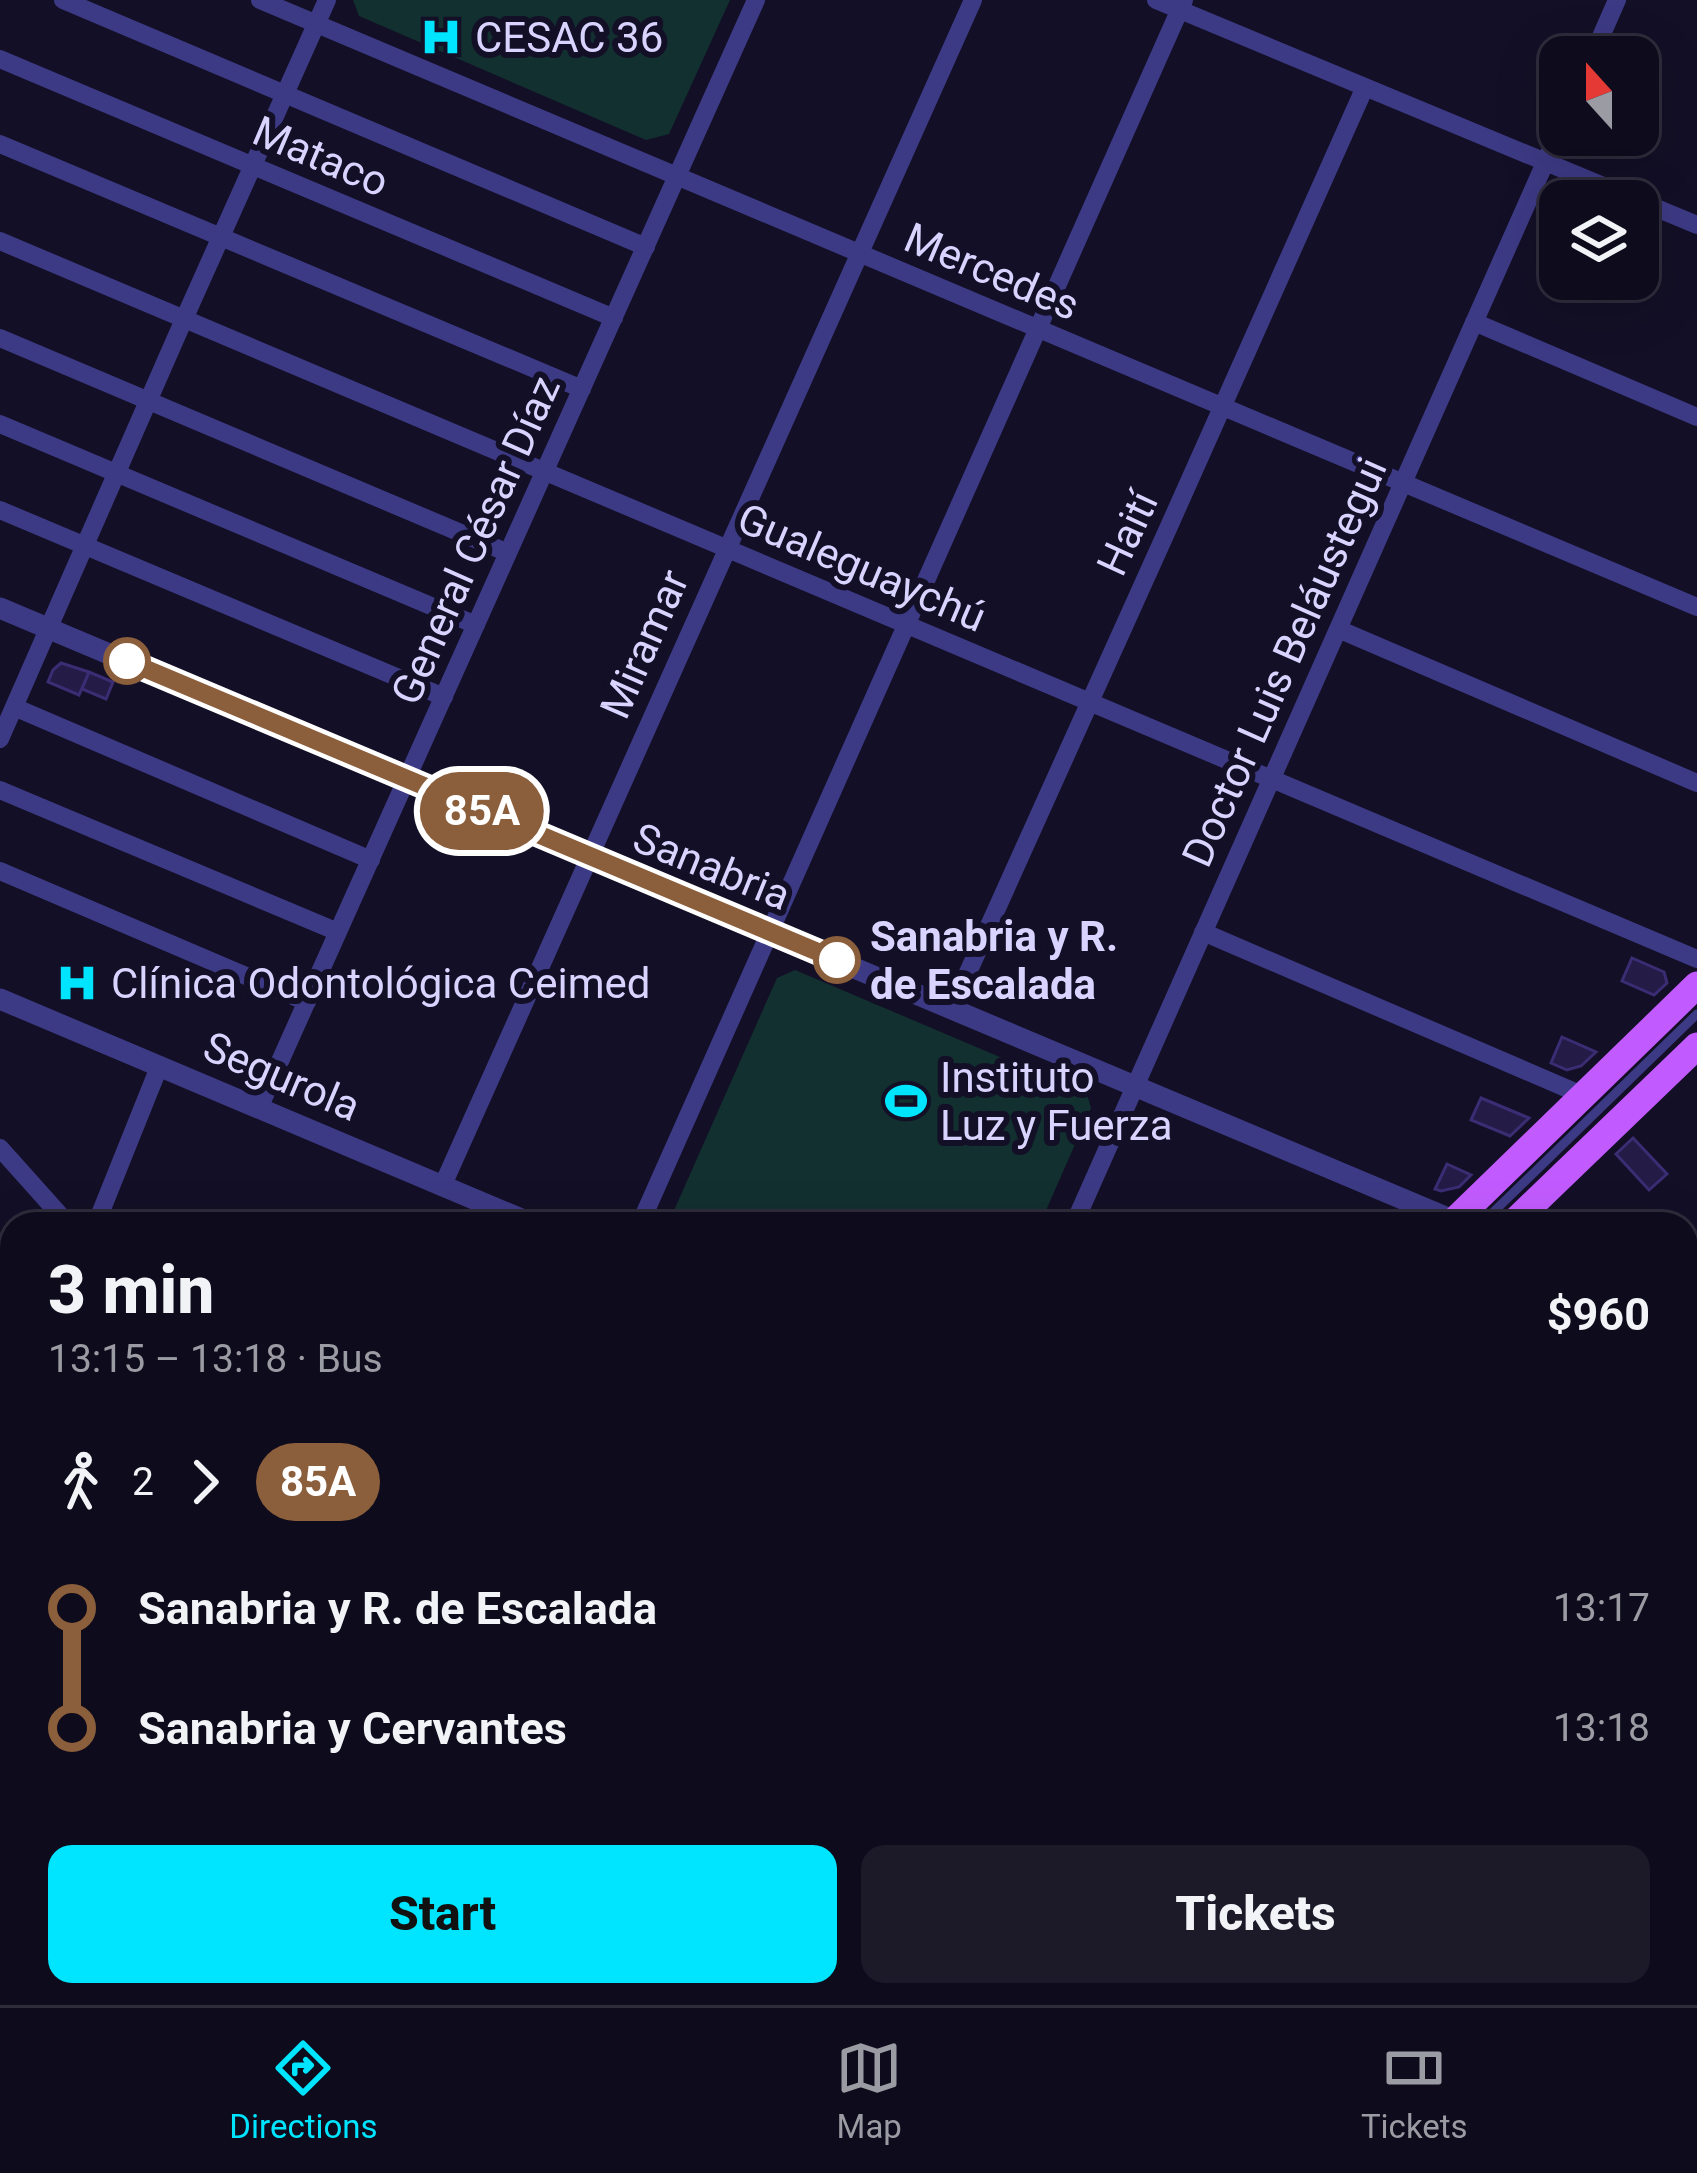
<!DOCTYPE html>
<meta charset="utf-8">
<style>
body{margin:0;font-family:Roboto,sans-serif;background:#1c1929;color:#f1f3f6;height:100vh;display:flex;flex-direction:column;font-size:45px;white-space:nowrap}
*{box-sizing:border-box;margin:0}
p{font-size:39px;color:#9b9ba3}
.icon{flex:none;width:66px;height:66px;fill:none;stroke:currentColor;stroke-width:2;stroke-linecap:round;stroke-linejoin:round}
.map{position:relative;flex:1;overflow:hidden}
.panel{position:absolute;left:0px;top:1212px;width:1698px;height:795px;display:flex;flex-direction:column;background:#0e0b1c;border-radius:36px 36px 0 0;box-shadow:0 12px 48px #0002,0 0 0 3px #2e2b3b}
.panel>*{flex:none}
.badge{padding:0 24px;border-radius:39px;font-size:42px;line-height:78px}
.needle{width:78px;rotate:339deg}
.controls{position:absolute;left:1539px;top:36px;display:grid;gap:24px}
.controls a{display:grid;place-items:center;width:120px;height:120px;border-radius:24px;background:#0e0b1c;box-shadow:0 12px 48px #0002,0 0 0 3px #2e2b3b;font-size:60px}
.map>.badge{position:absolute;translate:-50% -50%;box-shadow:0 0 0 6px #fff}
.legs{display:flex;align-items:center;gap:18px;height:132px;padding:0 48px;font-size:39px}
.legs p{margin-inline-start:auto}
.head{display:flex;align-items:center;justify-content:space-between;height:204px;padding:0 48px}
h1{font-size:66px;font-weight:800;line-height:90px}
.cta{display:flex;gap:24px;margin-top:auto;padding:24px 48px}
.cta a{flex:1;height:138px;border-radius:24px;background:#00e5ff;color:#111;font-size:48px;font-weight:800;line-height:138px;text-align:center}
.cta a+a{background:#1c1929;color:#f1f3f6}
ul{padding:0 48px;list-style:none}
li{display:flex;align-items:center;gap:42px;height:120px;font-size:45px}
li i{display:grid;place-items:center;width:18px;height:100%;margin:0 15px;background:currentColor}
li i::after{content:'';width:30px;height:30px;margin:-15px;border:9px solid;border-radius:50%;background:#0e0b1c}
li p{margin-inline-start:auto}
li:first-child i{background:linear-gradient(#0000 50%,currentColor 0)}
li:last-child i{background:linear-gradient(currentColor 50%,#0000 0)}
.menu{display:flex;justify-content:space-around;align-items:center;height:168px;border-top:3px solid #2e2b3b;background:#0e0b1c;font-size:33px;color:#9b9ba3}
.menu a{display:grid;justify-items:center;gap:6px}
.menu .selected{color:#00e5ff}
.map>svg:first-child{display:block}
.green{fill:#12302f}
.building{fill:#241b47;stroke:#3b2d73;stroke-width:3}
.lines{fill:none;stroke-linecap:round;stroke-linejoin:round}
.service{stroke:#3d3a85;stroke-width:9}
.minor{stroke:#3d3a85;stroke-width:18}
.tertiary{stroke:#3d3a85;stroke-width:21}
.secondary{stroke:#6f6bff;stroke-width:24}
.primary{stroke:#c25bff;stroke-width:27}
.line-1-casing{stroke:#fff;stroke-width:27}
.line-1{stroke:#8b5e3c;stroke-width:18}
.stop-1-dot{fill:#fff;stroke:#8b5e3c;stroke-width:6}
.labels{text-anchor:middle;stroke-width:12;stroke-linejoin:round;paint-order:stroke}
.poi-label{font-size:42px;fill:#d9d4ff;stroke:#130f26;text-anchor:start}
.street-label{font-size:42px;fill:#d9d4ff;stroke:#130f26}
.stop-label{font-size:42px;font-weight:bold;fill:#d9d4ff;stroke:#130f26;text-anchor:start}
</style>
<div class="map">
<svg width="1697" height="2005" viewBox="0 0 1697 2005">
<rect width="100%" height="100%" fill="#130f26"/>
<path class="green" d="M353,0H730L669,134L646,140L359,16Z
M795,970L1087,1094L1091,1108L1040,1224H668L777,978Z"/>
<path class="building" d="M61,663L89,672L79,695L48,682L53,670Z
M89,672L113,682L106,699L82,689Z
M1632,958L1664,972L1667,983L1654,995L1622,981Z
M1562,1037L1596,1052L1581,1066L1567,1070L1551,1063Z
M1481,1098L1529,1118L1510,1136L1471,1120Z
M1633,1138L1667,1174L1649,1190L1616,1154Z
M1447,1164L1471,1175L1459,1187L1441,1191L1435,1189Z"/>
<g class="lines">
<path class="service" d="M1481,1224L1697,1014
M918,2005L924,1995"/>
<path class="minor" d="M63,0L646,247
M260,0L1697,607
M1156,0L1697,225
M1592,57L1617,0
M0,59L614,318
M0,144L582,389
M0,241L1697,959
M1474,322L1697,417
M0,338L508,553
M0,424L476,625
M0,510L444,697
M1338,629L1697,783
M14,707L371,860
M0,739L185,317L327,0
M0,790L338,932
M0,871L307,1002
M1203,932L1582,1095
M952,1008C1089,701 1230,395 1365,87
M259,1108L756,0
M0,1148L68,1224
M442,1187L973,0
M96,1224L159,1067
M640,1224L1184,0
M1074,1224L1560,129
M0,1461L12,1431
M0,1548L12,1553
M1686,1921L1697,1907
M249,1995L258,2005
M794,1995L803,2005
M1539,1995L1560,2005
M140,2005L149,1995
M638,2005L647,1995
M1619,2005L1627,1995"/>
<path class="tertiary" d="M0,608L1462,1224
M0,999L533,1224
M1686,1321L1697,1325
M1686,1710L1697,1715"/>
<path class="secondary" d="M1686,1423L1697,1411
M1161,2005L1171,1995"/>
<path class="primary" d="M1451,1224L1697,985
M1512,1224L1697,1046
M893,2005L898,1995
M945,2005L951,1995"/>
</g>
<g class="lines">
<g class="line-1-casing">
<path id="line-1" d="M127,661L837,960"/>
</g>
<use href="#line-1" class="line-1"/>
</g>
<defs>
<g id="hospital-bare" transform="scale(3.24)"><path d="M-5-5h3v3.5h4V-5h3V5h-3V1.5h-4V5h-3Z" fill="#00e5ff" stroke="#130f26" stroke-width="2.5" paint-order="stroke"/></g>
<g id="stadium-bare" transform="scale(3.24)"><path d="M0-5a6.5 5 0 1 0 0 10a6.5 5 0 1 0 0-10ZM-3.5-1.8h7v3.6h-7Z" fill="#00e5ff" stroke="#130f26" stroke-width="2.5" paint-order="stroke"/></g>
</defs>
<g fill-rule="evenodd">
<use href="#hospital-bare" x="441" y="37"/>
<use href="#hospital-bare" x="77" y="983"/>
<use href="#stadium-bare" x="906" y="1101"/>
</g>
<g class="stop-1-dot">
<circle cx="127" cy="661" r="21"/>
<circle cx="837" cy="960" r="21"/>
</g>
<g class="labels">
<g class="poi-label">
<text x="475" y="52">CESAC 36</text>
<text x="111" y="998">Clínica Odontológica Ceimed</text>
<text x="940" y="1092">Instituto<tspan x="940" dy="48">Luz y Fuerza</tspan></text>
</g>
<g class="street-label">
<text transform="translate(321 156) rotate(23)" y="15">Mataco</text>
<text transform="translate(992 271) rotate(23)" y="15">Mercedes</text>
<text transform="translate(1127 533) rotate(-65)" y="15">Haití</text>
<text transform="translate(475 540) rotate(-66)" y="15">General César Díaz</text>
<text transform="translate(862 567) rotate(23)" y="15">Gualeguaychú</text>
<text transform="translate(644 644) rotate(-66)" y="15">Miramar</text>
<text transform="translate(1284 662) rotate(-66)" y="15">Doctor Luis Beláustegui</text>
<text transform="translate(712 866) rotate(22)" y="15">Sanabria</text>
<text transform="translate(282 1076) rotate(23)" y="15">Segurola</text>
</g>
<g class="stop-label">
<text x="870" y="951">Sanabria y R.<tspan x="870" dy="48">de Escalada</tspan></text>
</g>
</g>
</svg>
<div class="controls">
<a><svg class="needle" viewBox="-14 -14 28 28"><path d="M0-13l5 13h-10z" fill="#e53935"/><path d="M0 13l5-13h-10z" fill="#9b9ba3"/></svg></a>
<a><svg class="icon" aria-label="layers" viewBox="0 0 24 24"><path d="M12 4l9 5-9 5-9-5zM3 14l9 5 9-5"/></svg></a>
</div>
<b class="badge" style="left:482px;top:811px;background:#8b5e3c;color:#fff">85A</b>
<section class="panel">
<div class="head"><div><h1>3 min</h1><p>13:15 – 13:18 · Bus</p></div><b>$960</b></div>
<div class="legs"><svg class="icon" aria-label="walk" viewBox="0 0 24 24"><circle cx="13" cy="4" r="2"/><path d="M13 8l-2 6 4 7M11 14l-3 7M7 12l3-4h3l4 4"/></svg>2<svg class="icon" aria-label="forward" viewBox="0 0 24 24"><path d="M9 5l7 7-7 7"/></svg><b class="badge" style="background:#8b5e3c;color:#fff">85A</b></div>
<ul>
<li><i style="color:#8b5e3c"></i><b>Sanabria y R. de Escalada</b><p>13:17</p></li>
<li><i style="color:#8b5e3c"></i><b>Sanabria y Cervantes</b><p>13:18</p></li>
</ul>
<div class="cta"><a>Start</a><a>Tickets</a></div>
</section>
</div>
<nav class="menu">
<a class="selected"><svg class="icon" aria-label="directions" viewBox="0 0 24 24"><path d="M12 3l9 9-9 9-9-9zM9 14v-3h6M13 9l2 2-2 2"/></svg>Directions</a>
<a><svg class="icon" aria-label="map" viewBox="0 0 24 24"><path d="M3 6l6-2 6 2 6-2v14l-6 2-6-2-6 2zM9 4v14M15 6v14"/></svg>Map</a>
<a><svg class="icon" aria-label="tickets" viewBox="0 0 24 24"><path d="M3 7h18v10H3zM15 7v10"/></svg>Tickets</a>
</nav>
